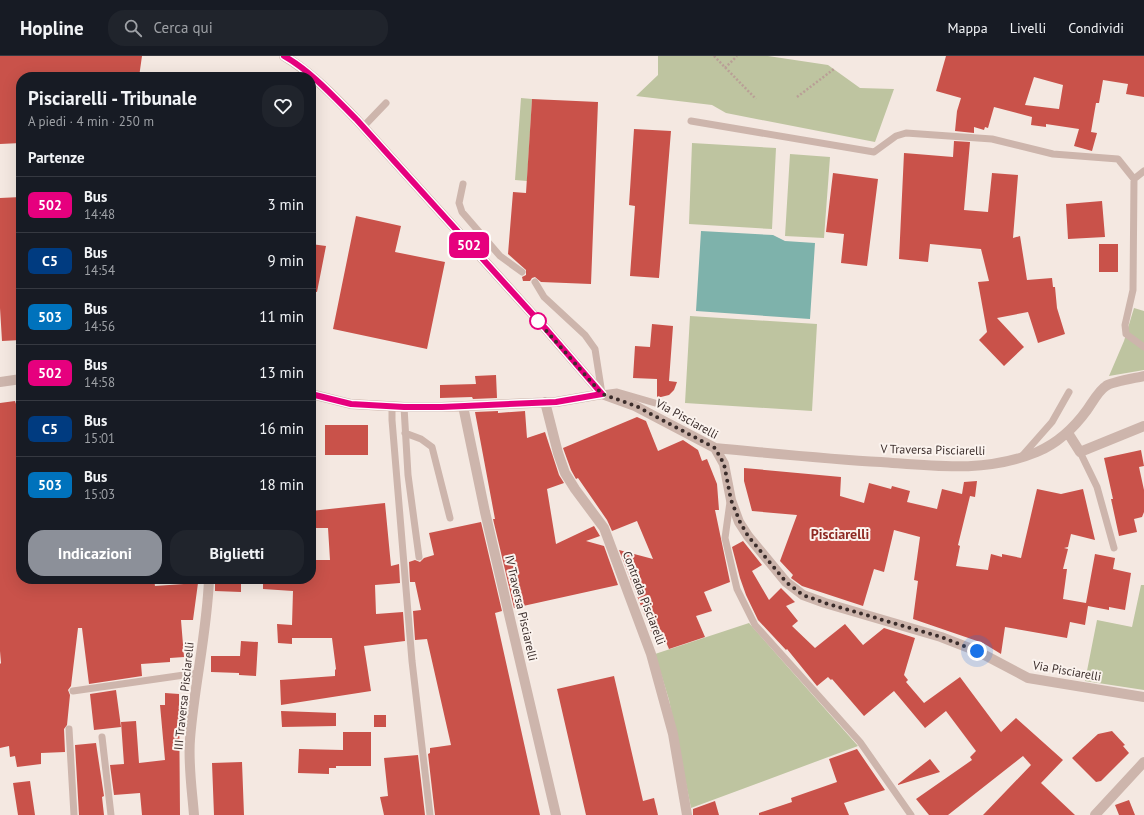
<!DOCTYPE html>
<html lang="it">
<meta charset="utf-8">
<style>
body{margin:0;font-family:"PT Sans",sans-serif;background:#20242c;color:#f1f3f6;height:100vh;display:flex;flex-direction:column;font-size:15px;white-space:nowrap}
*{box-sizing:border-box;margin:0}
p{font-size:13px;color:#9ea1a6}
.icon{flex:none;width:22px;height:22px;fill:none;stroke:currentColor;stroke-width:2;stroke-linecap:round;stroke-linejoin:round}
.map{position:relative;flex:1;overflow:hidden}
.side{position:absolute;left:16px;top:16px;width:300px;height:512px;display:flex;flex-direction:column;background:#171b24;border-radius:16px;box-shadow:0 4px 16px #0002}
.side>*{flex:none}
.badge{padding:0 8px;border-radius:6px;font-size:14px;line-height:26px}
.you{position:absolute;width:20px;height:20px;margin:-10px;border:3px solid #fff;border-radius:50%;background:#1a73e8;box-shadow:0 0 0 6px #1a73e833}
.map>.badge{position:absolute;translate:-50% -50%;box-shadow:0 0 0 2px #fff}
h2{padding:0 12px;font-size:15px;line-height:36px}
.round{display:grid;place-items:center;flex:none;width:42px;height:42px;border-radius:16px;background:#20242c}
.head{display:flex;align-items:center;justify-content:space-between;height:68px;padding:0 12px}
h1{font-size:19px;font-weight:800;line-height:30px}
.primary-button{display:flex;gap:8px;margin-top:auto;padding:8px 12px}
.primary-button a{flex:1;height:46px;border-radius:16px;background:#8c9099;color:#fff;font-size:16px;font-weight:800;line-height:46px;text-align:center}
.primary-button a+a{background:#20242c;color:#f1f3f6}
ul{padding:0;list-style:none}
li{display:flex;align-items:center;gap:12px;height:56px;padding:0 12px;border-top:1px solid #363941}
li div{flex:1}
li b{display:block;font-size:15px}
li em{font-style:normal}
li .badge{min-width:44px;font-weight:700;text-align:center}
header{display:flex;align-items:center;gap:24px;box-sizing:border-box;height:56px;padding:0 20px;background:#171b24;border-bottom:1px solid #363941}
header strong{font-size:19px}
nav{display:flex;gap:22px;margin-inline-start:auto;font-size:14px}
.search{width:280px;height:36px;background:#20242c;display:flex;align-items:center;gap:10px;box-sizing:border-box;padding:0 14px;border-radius:16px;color:#9ea1a6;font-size:15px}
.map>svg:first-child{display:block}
.green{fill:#bec4a0}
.water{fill:#7eb2ab}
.building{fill:#c9524a;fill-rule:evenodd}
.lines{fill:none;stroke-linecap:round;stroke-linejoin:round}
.path{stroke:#b99f96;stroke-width:2.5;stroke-dasharray:2 2;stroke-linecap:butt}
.service{stroke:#cdb5ac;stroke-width:7}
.minor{stroke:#cdb5ac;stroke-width:10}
.line-casing{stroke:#fff;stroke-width:9}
.line{stroke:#e6007e;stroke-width:6}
.walk{stroke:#3b2d2b;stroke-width:4;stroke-dasharray:0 7.2}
.stop-dot{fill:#fff;stroke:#e6007e;stroke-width:2}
.labels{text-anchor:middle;stroke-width:4;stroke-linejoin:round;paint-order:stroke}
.street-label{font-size:12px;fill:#3b2d2b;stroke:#fbf3ee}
.quarter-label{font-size:14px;font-weight:bold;fill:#8d2821;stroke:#fbf3ee}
</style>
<header>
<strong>Hopline</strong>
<div class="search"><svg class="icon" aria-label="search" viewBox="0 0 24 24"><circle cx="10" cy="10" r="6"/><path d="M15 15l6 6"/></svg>Cerca qui</div>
<nav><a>Mappa</a><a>Livelli</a><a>Condividi</a></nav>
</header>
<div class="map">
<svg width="1144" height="759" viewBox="0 0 1144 759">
<rect width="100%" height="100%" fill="#f4e8e1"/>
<path class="green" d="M658,0H768L828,9L860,32L894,33L875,86L726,57L712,49L636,40L658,19Z
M521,42L532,43L527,125L515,124Z
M692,87L776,92L772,173L689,168Z
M790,98L830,101L824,182L785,180Z
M1134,252L1144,255V314L1109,320L1124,285Z
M690,260L817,268L812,355L685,347Z
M1141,529H1144V634L1085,625L1097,564L1132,571Z
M749,567L858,690L691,752L669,644L655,598Z"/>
<path class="water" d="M701,175L773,179L785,185L815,187L810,263L696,255Z"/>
<path class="building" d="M0,0H142L139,21H21V87L0,88Z
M946,0H1144V41L1126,38L1128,28L1103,24L1099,47H1096L1091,76L1097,77L1092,95L1074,90L1079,73L1046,68V71L1031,69L1032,61L994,51L988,72L985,71L984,74L974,71V77L955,75L957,55L961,42L936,35ZM1034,21L1063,29L1059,53L1025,49Z
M532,43L598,46L591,228L541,226L535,221L532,222L530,225H523L522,221L526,219V214L508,198L513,136L526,137Z
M634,73L671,75L659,222L630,220L635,150L629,149Z
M954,85L970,86L964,154L988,156L992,117L1018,119L1013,182L1020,180L1027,224L1052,222L1053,231H1055L1057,252L1065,278L1038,287L1028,256L997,262L1024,291L1004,310L979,284L987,276L978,226L989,225L981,193L930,188L928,206L899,203L904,97L953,101Z
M833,117L878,123L867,210L841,207L844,178L826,176Z
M21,141V284L2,285L0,252V142Z
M1102,145L1105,181L1068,183L1066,148Z
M356,160L401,170L395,196L445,206L427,293L333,273Z
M311,188L326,190L317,236L311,235Z
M1099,188H1118V216H1099Z
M652,268L673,270L669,325L677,326L674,334L669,339L657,342V323L633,322L635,290L650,291Z
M496,319L497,342L473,343L472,341L440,342V329L476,328L475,320Z
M15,345L16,348H21V523H65V525L107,523V527L133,525V523H154L155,530L198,527L193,564H181L184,601L170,602V606L141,608L142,620L89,628L82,572H78L71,630L68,634L70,639L67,669L64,673L65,696L41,697V708L17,711L15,700L10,701L9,690L0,692V608L1,607L0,595V347Z
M498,355V357L525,355L527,382L545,376L559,419L564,427L547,433L556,488L594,470L600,480L586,485L604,490L618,529L514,552L493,463H495L475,356Z
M637,361L646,365L658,395L683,384L698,394L702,405L707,403L717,428L719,454H715L730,526L704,536L712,555L696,560L705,581L669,593L661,574L652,578L619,494L653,503L637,465L612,475L607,464L578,422L576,423L571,414L563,392Z
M325,369H368V399H325Z
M1141,394L1144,410L1139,411L1144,434V456L1142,461L1134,463L1137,476L1119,480L1111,443H1113L1104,402Z
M744,412L841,421L840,440L864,447L869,427L891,433L892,430L910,435L907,446L937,453L942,433L962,438L964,426L977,425L975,441L970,440L958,489L960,490L956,510L988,514L991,498L1002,501V498L1021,502L1037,433L1061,438L1083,433L1095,484L1071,478L1068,491L1064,492L1068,493L1063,513H1067L1063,543L1086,547L1095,498L1115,502L1113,513L1131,517L1125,554L1109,551V554L1088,550L1085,569L1070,566L1067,582L1005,571L1001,598L983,587L913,563L918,525L914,524L920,481L894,474L884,516L874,513L863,550L802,530L791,522L793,519L780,505L797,459L752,455L744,425Z
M385,447L391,510L399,508L400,527L375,529L376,558L403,556L405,585L364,590L371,635L281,649L280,624L335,620V614L336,613L332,582H292V588L278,587L277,568L292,569L293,535L263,533V523H311V504H330L328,472H311V455Z
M481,466L502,555L495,557L540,759H435L428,698L430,697V692L451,689L427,583L415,584L413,555L421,554L415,526H410L409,506L415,504L420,506L424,502L434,499L429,477Z
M743,485L762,509L752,515L769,544L781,532L795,546L786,550L798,565L792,570L815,592L845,568L863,589L884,572L915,582L904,619L908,624L906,626L924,647L960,621L1001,676L1016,662L1063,704L1041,727L1075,759H983L1031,709L1023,700L948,759H929L916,743L972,704L970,701L976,695L946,655L925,672L894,635L864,660L832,623L831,624L828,621L817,630L787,593L786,594L758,564L746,539L740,522L732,491Z
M215,523H241V536L215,535Z
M241,585L258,586L256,620L239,619V617L211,616V600H240Z
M614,620L643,745L654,742L658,759H586L557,633Z
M116,634L121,671L94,674L90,638Z
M165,637L179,638L180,759H142L140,737L114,739L110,709L124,708L121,666L136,665L139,707L165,704L160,649H165Z
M281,655L336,657V670L282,671Z
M374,659H386V671H374Z
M1112,675L1125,689L1123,690L1129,697L1101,725L1096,726L1072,702L1098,678Z
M343,676H371V710H336V712H329V718L298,717L299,693L343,694Z
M96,687L104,740L102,741L104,759H79L75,689Z
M857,693L885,734L844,747L849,759H759V757L792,746L791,742L837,726L829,703Z
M418,699L425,759H384L380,741L388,740L384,702Z
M930,703L940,716L898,729V728Z
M242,706L244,759H214L212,707Z
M30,725L35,759H18L13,727Z
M1129,744L1135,759H1119L1115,749Z
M715,745L719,759H693V753Z"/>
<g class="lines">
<path class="path" d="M714,0L756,43
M725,12L737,0
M797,41L834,13"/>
<path class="service" d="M691,65L874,96L896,80L906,77L992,83L1053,98L1118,103L1134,123L1144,115
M363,71L386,47
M1134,123L1133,234L1125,269L1126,278L1144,291
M463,128L459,147L462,156L500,200L522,216
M535,226L544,241L585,279L595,293L602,338L617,336L655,347
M392,351V364L412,605L430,759
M404,351L408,419L419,501
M405,377L421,383L432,391L450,462
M1080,396L1097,431L1114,492
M1022,400L1052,366L1069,336
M730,446L725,482L737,533L755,569L860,686L911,759
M73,635L198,617
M69,673L74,759
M102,681L111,759"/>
<path class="minor" d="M284,0C312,17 334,40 357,64L546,273L602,338
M0,326L21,323
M311,338L351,348L404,351H442L556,346L602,338L635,350L715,392L724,408L731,444L739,466L748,480L786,526L803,539L825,547L941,581L977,595L1028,622L1144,641
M545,346L558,397L565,417L575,433L604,472L651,598L673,678L687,759
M463,350L485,456L556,759
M1068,377L1080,396L1144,370
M715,392C770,397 826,403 881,406C935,410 986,417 1037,396C1058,387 1074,372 1087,354C1092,347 1099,334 1106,330C1111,326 1136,322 1144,320
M194,759C192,734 188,708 190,683C194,630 207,577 209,523
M1095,759L1144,706"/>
</g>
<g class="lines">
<g class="line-casing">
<path id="line" d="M284,0C312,16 334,41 357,64L546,273L602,338L556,346L442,351H404L351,348L311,338"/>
</g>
<use href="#line" class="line"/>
<path class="walk" d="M538,265L535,262L602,338L636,350L715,392L724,408L731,444L740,466L748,480L786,526L803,539L825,547L941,581L977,595"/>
</g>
<circle class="stop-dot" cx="538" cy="265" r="8"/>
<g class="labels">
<g class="street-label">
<text transform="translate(687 363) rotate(29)" y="4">Via Pisciarelli</text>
<text transform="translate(933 394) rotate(1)" y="4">V Traversa Pisciarelli</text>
<text transform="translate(644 542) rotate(69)" y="4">Contrada Pisciarelli</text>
<text transform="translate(521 552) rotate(77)" y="4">IV Traversa Pisciarelli</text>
<text transform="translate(1067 615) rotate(10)" y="4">Via Pisciarelli</text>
<text transform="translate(184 640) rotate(-84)" y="4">III Traversa Pisciarelli</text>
</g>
<g class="quarter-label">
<text x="840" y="483">Pisciarelli</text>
</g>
</g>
</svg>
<div class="you" style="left:977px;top:595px"></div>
<b class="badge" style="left:469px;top:189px;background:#e6007e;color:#fff">502</b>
<section class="side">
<div class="head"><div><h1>Pisciarelli - Tribunale</h1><p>A piedi · 4 min · 250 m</p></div><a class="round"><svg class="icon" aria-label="heart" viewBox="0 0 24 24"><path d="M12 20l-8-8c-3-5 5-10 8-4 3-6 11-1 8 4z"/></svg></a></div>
<h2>Partenze</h2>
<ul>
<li><span class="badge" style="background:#e6007e;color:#fff">502</span><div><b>Bus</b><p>14:48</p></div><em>3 min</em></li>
<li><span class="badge" style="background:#003b80;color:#fff">C5</span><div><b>Bus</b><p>14:54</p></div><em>9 min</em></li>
<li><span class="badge" style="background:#0072bc;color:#fff">503</span><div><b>Bus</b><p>14:56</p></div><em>11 min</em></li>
<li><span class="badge" style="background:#e6007e;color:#fff">502</span><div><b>Bus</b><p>14:58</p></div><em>13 min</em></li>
<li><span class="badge" style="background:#003b80;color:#fff">C5</span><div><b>Bus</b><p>15:01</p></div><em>16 min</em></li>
<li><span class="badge" style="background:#0072bc;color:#fff">503</span><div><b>Bus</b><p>15:03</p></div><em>18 min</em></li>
</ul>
<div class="primary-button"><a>Indicazioni</a><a>Biglietti</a></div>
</section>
</div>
